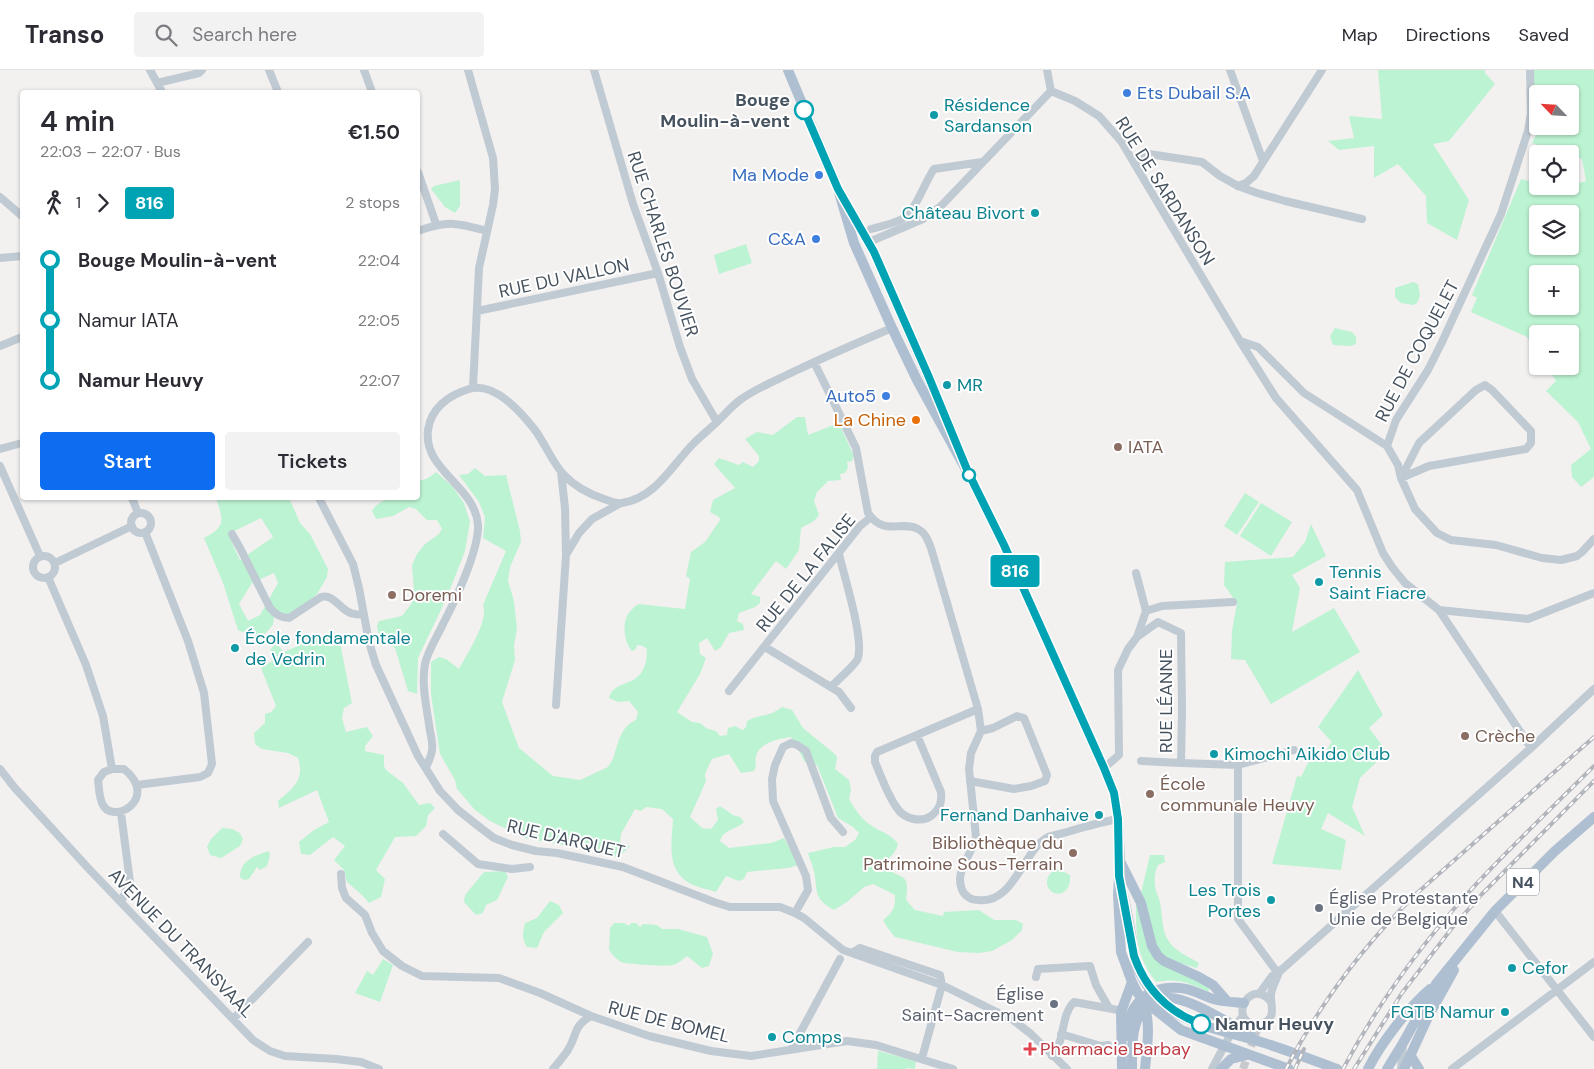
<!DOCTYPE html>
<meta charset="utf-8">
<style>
body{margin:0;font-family:"DM Sans",sans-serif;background:#f2f2f3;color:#2b2b33;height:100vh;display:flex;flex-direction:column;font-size:19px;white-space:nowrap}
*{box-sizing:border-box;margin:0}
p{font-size:16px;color:#7c7c81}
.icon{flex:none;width:28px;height:28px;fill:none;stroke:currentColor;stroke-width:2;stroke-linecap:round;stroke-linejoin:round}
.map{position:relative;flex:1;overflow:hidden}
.details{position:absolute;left:20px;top:20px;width:400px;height:410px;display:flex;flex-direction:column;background:#fff;border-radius:5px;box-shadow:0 1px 4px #0004}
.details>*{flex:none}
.badge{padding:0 10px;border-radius:4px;font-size:18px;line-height:32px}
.needle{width:32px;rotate:295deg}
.buttons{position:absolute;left:1529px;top:15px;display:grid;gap:10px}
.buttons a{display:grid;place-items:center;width:50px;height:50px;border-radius:5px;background:#fff;box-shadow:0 1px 4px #0004;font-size:25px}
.map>.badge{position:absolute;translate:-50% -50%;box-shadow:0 0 0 2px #fff}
.legs{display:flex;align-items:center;gap:8px;height:55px;padding:0 20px;font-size:16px}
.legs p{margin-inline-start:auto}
.headline{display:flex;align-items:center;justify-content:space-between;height:85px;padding:0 20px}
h1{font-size:28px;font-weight:600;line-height:38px}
.button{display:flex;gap:10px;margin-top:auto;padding:10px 20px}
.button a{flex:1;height:58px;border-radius:5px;background:#0c6df1;color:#fff;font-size:20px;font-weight:600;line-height:58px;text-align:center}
.button a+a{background:#f2f2f3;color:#2b2b33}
ul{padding:0 20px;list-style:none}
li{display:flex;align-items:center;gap:18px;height:60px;font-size:19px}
li i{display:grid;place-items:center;width:8px;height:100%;margin:0 6px;background:currentColor}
li i::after{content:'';width:12px;height:12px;margin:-6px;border:4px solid;border-radius:50%;background:#fff}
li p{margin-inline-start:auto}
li:first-child i{background:linear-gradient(#0000 50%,currentColor 0)}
li:last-child i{background:linear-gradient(currentColor 50%,#0000 0)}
header{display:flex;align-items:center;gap:30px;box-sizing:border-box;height:70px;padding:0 25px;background:#fff;border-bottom:1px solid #e1e1e2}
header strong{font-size:24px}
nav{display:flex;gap:28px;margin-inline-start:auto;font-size:18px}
.search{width:350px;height:45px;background:#f2f2f3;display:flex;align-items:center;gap:12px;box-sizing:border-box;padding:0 18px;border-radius:5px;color:#7c7c81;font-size:19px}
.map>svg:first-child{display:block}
.green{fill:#bcf3d2;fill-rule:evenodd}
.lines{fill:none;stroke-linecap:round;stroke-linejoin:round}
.minor-tunnel{stroke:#c8c9cc;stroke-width:8;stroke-dasharray:8 4;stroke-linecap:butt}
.minor{stroke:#c0cad3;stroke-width:8}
.major{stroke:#aebfd1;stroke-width:10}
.rail-casing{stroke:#b2b5bb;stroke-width:4}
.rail{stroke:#fff;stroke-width:2;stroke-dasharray:5.5;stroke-linecap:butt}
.line-1-casing{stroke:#fff;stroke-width:11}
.line-1{stroke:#00a3b4;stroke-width:8}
.shop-dot{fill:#3f7fe0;stroke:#fff;stroke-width:2}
.stop-1-dot{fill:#fff;stroke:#00a3b4;stroke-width:2.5}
.culture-dot{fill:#0f9aa8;stroke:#fff;stroke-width:2}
.food-dot{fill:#e8710a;stroke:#fff;stroke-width:2}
.education-dot{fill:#8d6e63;stroke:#fff;stroke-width:2}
.worship-dot{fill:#6b7280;stroke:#fff;stroke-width:2}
.health-dot{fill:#e0444e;stroke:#fff;stroke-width:2}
.labels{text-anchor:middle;stroke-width:4;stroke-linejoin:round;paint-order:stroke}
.shield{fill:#fff;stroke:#7e878f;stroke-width:1}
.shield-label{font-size:16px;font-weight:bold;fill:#46535f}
.shop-label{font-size:18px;fill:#366cbe;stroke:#fff;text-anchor:end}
.stop-label{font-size:18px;font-weight:bold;fill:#46535f;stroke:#fff;text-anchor:end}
.culture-label{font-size:18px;fill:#0d838f;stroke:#fff;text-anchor:start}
.street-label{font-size:18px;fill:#46535f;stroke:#fff}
.food-label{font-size:18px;fill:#c56008;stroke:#fff;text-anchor:end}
.education-label{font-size:18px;fill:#785e54;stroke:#fff;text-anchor:start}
.worship-label{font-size:18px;fill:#5b616d;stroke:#fff;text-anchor:start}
.health-label{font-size:18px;fill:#be3a42;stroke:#fff;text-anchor:start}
</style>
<header>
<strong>Transo</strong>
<div class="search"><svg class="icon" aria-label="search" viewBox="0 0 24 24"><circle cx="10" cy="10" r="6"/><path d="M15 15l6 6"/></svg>Search here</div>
<nav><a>Map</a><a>Directions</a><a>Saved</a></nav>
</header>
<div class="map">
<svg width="1594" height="999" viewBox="0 0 1594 999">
<rect width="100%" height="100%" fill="#f3f0f0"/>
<path class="green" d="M1378,0H1485V3L1495,14L1449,71L1433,74L1469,130L1457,170L1427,153L1426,126L1398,94L1374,108V76L1339,80L1328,71L1354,68L1349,46L1382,49Z
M1530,0H1594V407L1581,417L1572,407L1571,395L1591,379L1578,352L1546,321L1556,311L1546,296H1570V264H1538L1537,283L1527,267L1471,242L1477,228L1472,225L1521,109L1537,113L1538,116H1552L1560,118L1586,111L1582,89L1570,85V84H1565L1532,73L1536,65L1528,61ZM1538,24H1570V56H1538ZM1538,144H1570V176H1538ZM1538,204H1570V236H1538Z
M460,110V136L455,143L445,137L431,119L434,116Z
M746,174L752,193L719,204L714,185Z
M1413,212L1418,214L1420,226L1417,233L1413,235L1401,233L1395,227V218Z
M1335,258L1352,262L1356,267V274L1351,276L1333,275L1330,266Z
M797,347H805L808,365L839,353L854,386L852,391L847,392L848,397L845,403L840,404L841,410L828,411L817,422L814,431L819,445L814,451L801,458L799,480L786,499L776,491L751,524L760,527V533L755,537L739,543L737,551L743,554L744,560L729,563L721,577L715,581L707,568L699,573L700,584L706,588L700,604L677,642L692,652L700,653L706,658L716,661L720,666L727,665L728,658L735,656L743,660L746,657L747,651C758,645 772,646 782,637L792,640L803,658L836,685L837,688L835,699L849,710L851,720L849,729C855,739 861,749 872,756C881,762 891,764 898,774C895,786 887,787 883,797C903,810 910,802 906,830L915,840L943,846L944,842L979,840L994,850H1016L1023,854L1022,860L1012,870L992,881L979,883L958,882L895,867L887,857L883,850C894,841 895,839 895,825L873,814L864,817L847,832L834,840C811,828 819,819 813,798C812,793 809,788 808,783L834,777H845L855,770L859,763L853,757L838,748L817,695L805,692L791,667C779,669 760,672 756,686C755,691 757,696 754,701L741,703L729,684L712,689L705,704L706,711L690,747L702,758L711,759L718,750L716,739L720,736L733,745L740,747L744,752C736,760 724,759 720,771L729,778L771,773L784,768L799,795L788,798L747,802L744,809L739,811L726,806L716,822C707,819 694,817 686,811C666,797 672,770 673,749L662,739L646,737L641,741L635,739L621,764L620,773L630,776L618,788L576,772L562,775L525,768L490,751L475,740L457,719L455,710L440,684L431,624V592L439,587L446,589L459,599C467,584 489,551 483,535L506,481L483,468L485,447L479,432L459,405L468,404L475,398L485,406L506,405L520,461L521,472L510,497L508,511L514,531L517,559L514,575L515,590L502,632L519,678L553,706L580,710L608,697C611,692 614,688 615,682C620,668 621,657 636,650L638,642L629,631L618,632L609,628C615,606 647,622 647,579L643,576L637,575L636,579L632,581C625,574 622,556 627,546C629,542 634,537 638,534L685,539L690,509L686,506L691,482L705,472L720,450L719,447L710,442L713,430L735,418L714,394L719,388L739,395L743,392L753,397L759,391V386L745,369L757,362L773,365Z
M436,402L452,416L464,433L470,452L465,481L447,527L418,588L417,624L408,621L395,578L379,569L377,555L379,551L402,546L411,534L414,522L412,495L417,484L425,474L439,464L442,459L437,450H427L416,439L409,437L393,446L376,449L372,441C381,425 402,428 418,428V410C425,411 430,407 436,402Z
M1245,423L1259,432L1237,465L1224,456Z
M216,428H294L290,430L300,453L310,464L328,499L327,507L317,524L305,536L288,545L275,540L273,555L260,569L238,560L223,513L204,468C227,456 223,450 216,428ZM261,448L273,467L240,490L228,464ZM274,503L278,513L260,545L248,551L239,534L252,513Z
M1261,433L1292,452L1271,486L1240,466Z
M1311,454L1326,486L1292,505L1300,518L1292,562L1334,538L1360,582L1271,634L1245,590L1231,589L1232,561L1237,533L1224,515L1225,492L1293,487L1305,472Z
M332,561L340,573L352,633L344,638L342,648L346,662L367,657L373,666L365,676V681L384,685V696L386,700L403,713L419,735L430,733L435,738L428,745L426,756L416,766L395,767L376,800L385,809L381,827L369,833L362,825L347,812L344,800L334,790L345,776L333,767L310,785L301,784L299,772L314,760L329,752L317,720L279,738L278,731C293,718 305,710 298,688L288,683L262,679L255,674L254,663L265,653V644L271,642L276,636L261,598L272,591L270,580L276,573L284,582Z
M1358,600L1383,645L1369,658L1387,682L1360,708L1352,737L1365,766L1328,743L1321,759L1346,770L1341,800L1272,794L1297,706L1301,707L1313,683L1321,688L1332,672L1318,657Z
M222,758L232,759L240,763L243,769L240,776L221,788L210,785L207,777L211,769Z
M269,781L270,786L267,796L260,800L257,797L249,809L244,810L240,807C240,790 256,785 269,781Z
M1150,785H1164L1165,792L1158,795C1155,802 1154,807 1155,814C1155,821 1159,826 1160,833C1163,846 1161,862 1170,873C1177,882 1189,887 1199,893L1197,898C1182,894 1169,891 1158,880L1141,823Z
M1056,798L1070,805C1072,833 1041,826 1048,807C1050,804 1053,800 1056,798Z
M505,801L508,807L497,830L486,835L483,843L476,845L464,832L465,825L484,802Z
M550,831L559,835L563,843L544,862L537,878L527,877C521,868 523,862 525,853L537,848Z
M1136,831L1149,878L1210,918L1208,922C1189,912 1177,908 1156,912C1135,885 1136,864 1136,831Z
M614,853H624L629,856L631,853H636L640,857L643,854L657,855L662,859H678L707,867L713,884L709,896L702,898L687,886C683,889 678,894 673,895C667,897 626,894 621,892C616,889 612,884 609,880L610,858Z
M383,889L393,895L380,932L355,923L367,901L373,905Z
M878,981L916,991L915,999L907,998L906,999H877Z"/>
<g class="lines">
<path class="minor-tunnel" d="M1243,999L1259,954"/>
<path class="minor" d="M150,0L162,22
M269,0L278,22
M364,0L372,22
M468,0L493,88L495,119L493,135L479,198L473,317
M594,0L633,134L658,203L680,277L692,309L717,352
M1047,0L1051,21
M1230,0L1263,91
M1530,0L1531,43L1528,61L1501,144L1442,272L1428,300L1396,350L1387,376L1398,395L1401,408L1415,439L1437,463L1451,470L1496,475L1542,488L1561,490L1577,486L1582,482L1594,469
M157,13L199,3L202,0
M1134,93L1149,84L1202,92L1220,106L1238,116L1257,123L1285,131L1362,149
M418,102L436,154
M1238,116L1246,113L1254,106L1322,0
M0,127L22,146
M871,159C882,156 892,154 902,149C916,141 924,113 934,99L982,92
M418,161C449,150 456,153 487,161
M869,172L923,149L941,136L1051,21L1075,31L1099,46L1121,71L1240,271L1276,328L1357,420L1383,483L1392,497L1405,513L1439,540L1531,678
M0,188L22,186
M477,241L658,203
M1240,271L1258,277L1304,323L1387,376
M0,276L22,267
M814,292L856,378L868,443C884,467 902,450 918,459C926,463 928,471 931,478L978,639L981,661L971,683L969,699L976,767C973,781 960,796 960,809C960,815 962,823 967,826C970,829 974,830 978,830C1014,835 1023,780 1048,767C1054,765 1061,764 1067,762C1084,757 1101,752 1118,749
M1485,315L1492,320L1531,361V373L1526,379L1429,396L1401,408L1419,373L1476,320Z
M0,379L22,373
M0,396L40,486
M561,402L565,438L566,485
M132,428L138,443
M319,428L353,494L359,518L369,572L376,595L418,686L440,721L458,740L482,759L494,768L512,775L536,781L557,783L623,797L714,832L730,837H780L795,843L804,848L843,880L942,915L1013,950L1031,964L1067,999
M131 453a10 10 0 1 1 20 0a10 10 0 1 1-20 0Z
M232,464L240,478L270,538C275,544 281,548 289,548L321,527C335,523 341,543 355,544C358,545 361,544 363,543
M33 497a11 11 0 1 1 22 0a11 11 0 1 1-22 0Z
M55,493L132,456
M1136,503L1146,541
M48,507L86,595L103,646L112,699
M1439,540L1528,549L1594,523
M1137,567L1158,552L1181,563L1182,640L1181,693L1238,695V849L1274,898L1279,902
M765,577L839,622L851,638
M831,617C838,609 855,596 858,588C864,568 844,506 839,484
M729,621L860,456L871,447
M556,635L566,485L579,463L592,449L619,434
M917,665L941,722C942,732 940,739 931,746C921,753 904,749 897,738C888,726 881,706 875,692V686L877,682L978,639
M1141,691L1181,693
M1238,695L1294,680
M426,698C428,692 432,685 432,680C433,674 431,666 430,661C427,639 421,615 425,594C428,580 437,567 443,554C455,531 479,480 478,455C475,415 423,401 428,360C431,338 449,325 469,319C494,311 521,342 535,360C544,372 553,393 563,404C574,416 589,424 604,429C610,431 616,434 622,433C656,428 672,395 694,373C702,365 711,358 719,350C726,343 732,336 740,330C756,318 777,310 795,301C827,286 859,272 892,258
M1104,698L1119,685L1118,600L1128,579L1137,567L1146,541L1162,536L1233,532
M0,699L14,717L89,799L253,970L270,981L285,986L336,989L361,992L379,999
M112,699H124C161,729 111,757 102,733C99,726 99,717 98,710L104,702Z
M970,711L1014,719L1031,716L1045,711L1047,705L1024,648L1017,646L993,658L981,661
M137,715L200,707L208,703L212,694L204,623L188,571L145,462
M121,743L130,812L121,832
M443,764L478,794L512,799L530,797
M341,804L342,818L346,828L365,845L372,863L383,881L402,896L422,906L499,908L540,923L591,946
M1495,841L1594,967
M795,843L808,820L806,806L773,731L772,709L775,695L783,677L791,673L797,675L806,681L831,748L843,762
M852,883L860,878L940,905L942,915L922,988
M1036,907L1038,899L1090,896L1096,915L1109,938
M1259,924L1272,906L1279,902L1531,678L1594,619
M1271,932C1252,907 1229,946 1252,954C1256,955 1261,954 1264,953C1277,947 1270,934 1271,924C1272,917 1277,909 1279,902
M233,949L308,872
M1061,964L1101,976L1108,975
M792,978L840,889
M1052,986C1055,981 1058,976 1060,971C1064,958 1064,942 1074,932L1118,940L1121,942
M553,999C558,993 564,986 568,980C578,964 572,957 591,946L649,966L711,981L751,986L847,971L876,975L953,999
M1212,999L1235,956L1243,946
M1401,999L1403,975
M1452,999L1594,892"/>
<path class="major" d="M788,0L838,119L874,182L951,360
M838,119L854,173L892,258L917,310L968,403L1004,475L1104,698L1114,723L1118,749L1120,790L1118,825L1121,882L1132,912L1137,922L1143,930L1181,960L1289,999
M1120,791L1141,833L1152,876L1158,886L1164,891L1199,907L1213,915L1227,931
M1123,824C1126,838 1129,851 1131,865C1133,877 1133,888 1138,899C1163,954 1211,956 1261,972C1287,980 1312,990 1337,999
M1144,933C1151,955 1147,977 1145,999
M1128,966C1126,934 1149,915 1180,918C1194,919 1204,927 1217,930C1225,932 1235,932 1244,933
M1411,986L1419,999
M1122,999L1121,942L1132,912
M1132,999C1132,982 1131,962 1139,946C1144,935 1158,927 1171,928C1191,929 1233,955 1251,966
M1221,999L1231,989L1247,985
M1368,999C1381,973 1408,938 1430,919
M1387,999L1403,973L1436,914L1495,841L1555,781L1594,747
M1404,999L1429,945L1454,900"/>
<g class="rail-casing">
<path id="rail" d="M1286,999C1320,933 1363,876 1416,824L1594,667
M1295,999L1304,979
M1343,999C1377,935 1420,876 1468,823C1508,779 1552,738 1594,696
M1354,999L1402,923L1452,858L1482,824L1594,711"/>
</g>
<use href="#rail" class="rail"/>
</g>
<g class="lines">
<g class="line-1-casing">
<path id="line-1" d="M804,40L838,119L874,182L928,305L968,402L1004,475L1104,698L1114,723L1118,749L1119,806L1134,886C1146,920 1168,942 1201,954"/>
</g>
<use href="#line-1" class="line-1"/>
</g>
<g class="shop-dot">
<circle cx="1127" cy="23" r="5"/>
<circle cx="819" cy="105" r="5"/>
<circle cx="816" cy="169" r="5"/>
<circle cx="886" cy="326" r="5"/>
</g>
<g class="stop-1-dot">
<circle cx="804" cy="40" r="9"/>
<circle cx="969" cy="405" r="6"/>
<circle cx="1201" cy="954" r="9"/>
</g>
<g class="culture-dot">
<circle cx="934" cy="45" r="5"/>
<circle cx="1035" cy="143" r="5"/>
<circle cx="947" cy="315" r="5"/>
<circle cx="1319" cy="512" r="5"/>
<circle cx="235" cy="578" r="5"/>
<circle cx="1214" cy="684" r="5"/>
<circle cx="1099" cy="745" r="5"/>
<circle cx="1271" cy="830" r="5"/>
<circle cx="1512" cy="898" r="5"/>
<circle cx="1505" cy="942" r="5"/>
<circle cx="772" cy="967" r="5"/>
</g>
<circle class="food-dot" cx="916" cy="350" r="5"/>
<g class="education-dot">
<circle cx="1118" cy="377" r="5"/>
<circle cx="392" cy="525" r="5"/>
<circle cx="1465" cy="666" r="5"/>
<circle cx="1150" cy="724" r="5"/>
<circle cx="1073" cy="783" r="5"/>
</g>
<g class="worship-dot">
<circle cx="1319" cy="838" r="5"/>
<circle cx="1054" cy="934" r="5"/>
</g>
<path class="health-dot" d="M1027.5 971.5h5v5h5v5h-5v5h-5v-5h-5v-5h5z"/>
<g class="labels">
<rect class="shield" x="1507" y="798.5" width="32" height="27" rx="4"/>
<g class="shield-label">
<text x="1523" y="818">N4</text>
</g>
<g class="shop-label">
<text x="1137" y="29" text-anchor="start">Ets Dubail S.A</text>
<text x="809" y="111">Ma Mode</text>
<text x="806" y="175">C&amp;A</text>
<text x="876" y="332">Auto5</text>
</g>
<g class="stop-label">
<text x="790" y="36">Bouge<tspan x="790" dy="21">Moulin-à-vent</tspan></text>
<text x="1215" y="960" text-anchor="start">Namur Heuvy</text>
</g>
<g class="culture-label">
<text x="944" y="41">Résidence<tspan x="944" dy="21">Sardanson</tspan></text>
<text x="1025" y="149" text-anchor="end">Château Bivort</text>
<text x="957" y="321">MR</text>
<text x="1329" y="508">Tennis<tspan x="1329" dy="21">Saint Fiacre</tspan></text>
<text x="245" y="574">École fondamentale<tspan x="245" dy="21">de Vedrin</tspan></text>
<text x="1224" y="690">Kimochi Aikido Club</text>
<text x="1089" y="751" text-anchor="end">Fernand Danhaive</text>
<text x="1261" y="826" text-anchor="end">Les Trois<tspan x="1261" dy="21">Portes</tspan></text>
<text x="1522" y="904">Cefor</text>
<text x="1495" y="948" text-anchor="end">FGTB Namur</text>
<text x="782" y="973">Comps</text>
</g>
<g class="street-label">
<text transform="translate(1165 121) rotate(58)" y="6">RUE DE SARDANSON</text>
<text transform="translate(663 174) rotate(72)" y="6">RUE CHARLES BOUVIER</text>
<text transform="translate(564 208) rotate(-12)" y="6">RUE DU VALLON</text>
<text transform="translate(1417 281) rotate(-62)" y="6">RUE DE COQUELET</text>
<text transform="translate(806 503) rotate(-51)" y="6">RUE DE LA FALISE</text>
<text transform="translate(1166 631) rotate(-90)" y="6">RUE LÉANNE</text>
<text transform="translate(566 769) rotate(13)" y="6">RUE D'ARQUET</text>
<text transform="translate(181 873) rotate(46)" y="6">AVENUE DU TRANSVAAL</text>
<text transform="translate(669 952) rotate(14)" y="6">RUE DE BOMEL</text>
</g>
<g class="food-label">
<text x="906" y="356">La Chine</text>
</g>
<g class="education-label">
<text x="1128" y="383">IATA</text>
<text x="402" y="531">Doremi</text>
<text x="1475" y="672">Crèche</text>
<text x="1160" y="720">École<tspan x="1160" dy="21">communale Heuvy</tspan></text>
<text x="1063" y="779" text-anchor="end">Bibliothèque du<tspan x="1063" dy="21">Patrimoine Sous-Terrain</tspan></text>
</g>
<g class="worship-label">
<text x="1329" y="834">Église Protestante<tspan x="1329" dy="21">Unie de Belgique</tspan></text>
<text x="1044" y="930" text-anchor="end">Église<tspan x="1044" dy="21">Saint-Sacrement</tspan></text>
</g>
<g class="health-label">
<text x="1040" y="985">Pharmacie Barbay</text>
</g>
</g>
</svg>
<div class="buttons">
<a><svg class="needle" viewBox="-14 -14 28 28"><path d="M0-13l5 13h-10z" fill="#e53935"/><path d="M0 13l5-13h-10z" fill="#7c7c81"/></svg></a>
<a><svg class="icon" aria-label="locate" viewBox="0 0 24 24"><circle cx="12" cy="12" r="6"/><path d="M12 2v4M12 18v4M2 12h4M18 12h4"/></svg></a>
<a><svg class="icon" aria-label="layers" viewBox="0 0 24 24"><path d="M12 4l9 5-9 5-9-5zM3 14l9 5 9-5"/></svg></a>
<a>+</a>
<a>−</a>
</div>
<b class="badge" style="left:1015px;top:501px;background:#00a3b4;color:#fff">816</b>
<section class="details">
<div class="headline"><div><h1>4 min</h1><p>22:03 – 22:07 · Bus</p></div><b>€1.50</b></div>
<div class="legs"><svg class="icon" aria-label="walk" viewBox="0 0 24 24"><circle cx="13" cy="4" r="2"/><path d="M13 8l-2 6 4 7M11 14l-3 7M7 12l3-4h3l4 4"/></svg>1<svg class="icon" aria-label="forward" viewBox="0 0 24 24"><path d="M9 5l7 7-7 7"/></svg><b class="badge" style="background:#00a3b4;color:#fff">816</b><p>2 stops</p></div>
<ul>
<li><i style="color:#00a3b4"></i><b>Bouge Moulin-à-vent</b><p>22:04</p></li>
<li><i style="color:#00a3b4"></i><span>Namur IATA</span><p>22:05</p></li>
<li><i style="color:#00a3b4"></i><b>Namur Heuvy</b><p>22:07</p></li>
</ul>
<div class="button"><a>Start</a><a>Tickets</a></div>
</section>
</div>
